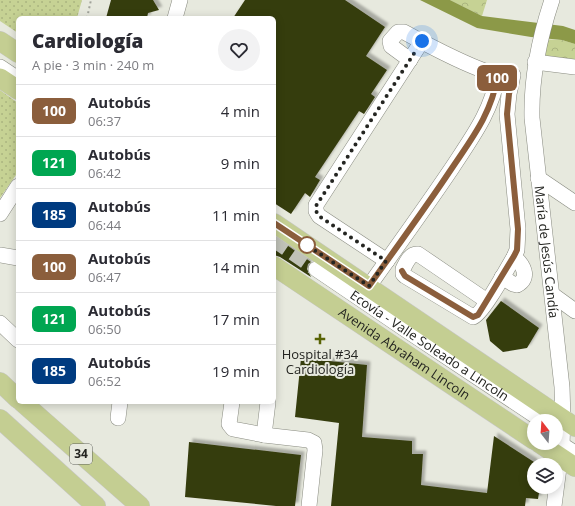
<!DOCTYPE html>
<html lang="es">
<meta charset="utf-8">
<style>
body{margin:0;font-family:"Open Sans",sans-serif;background:#f2f2f3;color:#2b2b33;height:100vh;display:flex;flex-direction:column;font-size:15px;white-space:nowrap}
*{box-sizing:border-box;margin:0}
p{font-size:13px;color:#7c7c81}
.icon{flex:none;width:22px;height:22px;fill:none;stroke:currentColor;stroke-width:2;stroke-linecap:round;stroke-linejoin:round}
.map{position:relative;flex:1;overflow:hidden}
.sheet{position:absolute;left:16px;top:16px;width:260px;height:388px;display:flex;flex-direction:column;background:#fff;border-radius:6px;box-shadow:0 2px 10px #0003}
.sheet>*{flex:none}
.badge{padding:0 8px;border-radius:6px;font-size:14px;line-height:26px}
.needle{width:26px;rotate:343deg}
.tools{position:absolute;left:527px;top:414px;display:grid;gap:8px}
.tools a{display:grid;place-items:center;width:36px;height:36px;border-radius:50%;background:#fff;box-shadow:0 2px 10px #0003;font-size:20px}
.you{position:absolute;width:20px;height:20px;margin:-10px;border:3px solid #fff;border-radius:50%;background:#1a73e8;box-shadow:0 0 0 6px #1a73e833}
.map>.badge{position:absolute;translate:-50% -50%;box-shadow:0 0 0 2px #fff}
.round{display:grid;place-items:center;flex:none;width:42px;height:42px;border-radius:21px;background:#f2f2f3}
.headline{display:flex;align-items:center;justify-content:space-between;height:68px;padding:0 16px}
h1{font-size:19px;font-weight:800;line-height:30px}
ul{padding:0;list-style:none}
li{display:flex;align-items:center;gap:12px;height:52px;padding:0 16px;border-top:1px solid #e1e1e2}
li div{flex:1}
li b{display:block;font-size:15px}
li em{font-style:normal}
li .badge{min-width:44px;font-weight:700;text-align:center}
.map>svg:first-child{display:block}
.grass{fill:url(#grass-dots)}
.park{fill:url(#park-crowns)}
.water{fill:#8c9948}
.building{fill:#363c11;filter:url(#shadow)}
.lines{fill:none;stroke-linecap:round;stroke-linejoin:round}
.minor-tunnel{stroke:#c0c2b8;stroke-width:15;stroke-dasharray:15 8;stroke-linecap:butt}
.minor-casing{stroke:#898b81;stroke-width:16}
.major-casing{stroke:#c6c6c5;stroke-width:20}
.path{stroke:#a0a29a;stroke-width:2;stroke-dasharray:2 3;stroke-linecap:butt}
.minor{stroke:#fff;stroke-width:15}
.major{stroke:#c4ce92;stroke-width:19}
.line-casing{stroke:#fff;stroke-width:9}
.line{stroke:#8b5e3c;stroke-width:6}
.walk{stroke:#242521;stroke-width:4;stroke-dasharray:0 7.2}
.stop-dot{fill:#fff;stroke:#8b5e3c;stroke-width:2}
.poi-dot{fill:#586304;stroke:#e7e9de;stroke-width:1.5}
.labels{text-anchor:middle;stroke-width:4;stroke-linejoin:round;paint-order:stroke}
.shield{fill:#e7e9de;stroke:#5e605a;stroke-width:1}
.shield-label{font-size:12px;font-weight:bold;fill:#242521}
.street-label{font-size:13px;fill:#242521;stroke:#e7e9de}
.poi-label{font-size:13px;fill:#242521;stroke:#e7e9de}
</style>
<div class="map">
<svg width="575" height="506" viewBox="0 0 575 506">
<defs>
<pattern id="grass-dots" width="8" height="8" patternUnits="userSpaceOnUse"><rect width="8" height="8" fill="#c6d294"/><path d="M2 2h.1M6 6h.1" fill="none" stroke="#aab47f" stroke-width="1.8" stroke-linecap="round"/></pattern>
<pattern id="park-crowns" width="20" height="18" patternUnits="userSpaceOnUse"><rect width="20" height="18" fill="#c6d294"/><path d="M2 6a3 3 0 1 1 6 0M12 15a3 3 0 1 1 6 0" fill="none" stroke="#aab47f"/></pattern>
<filter id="shadow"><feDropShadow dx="3.5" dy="-3.5" stdDeviation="1" flood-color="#0004"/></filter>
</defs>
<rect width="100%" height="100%" fill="#e7e9de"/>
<path class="grass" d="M0,0H82L77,18H18V33L0,21Z
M0,90L18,103V172L0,198Z"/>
<path class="park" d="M450,0H487L482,16Z
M540,39L562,40L575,44V67L535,62Z"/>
<path class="water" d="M420,0H450L482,16L563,26L575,30V44L562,40L531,37L477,28Z"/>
<path class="building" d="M111,0H153L159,10L148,13L147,18H106Z
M245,0H345L385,27L366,56L387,70L371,94L375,97L364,114L359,111L315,177L320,180L310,197L305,193L291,214L274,203V18H233Z
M274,236L311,262L308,264L307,269L311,277L280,257L274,255Z
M501,301L539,328L527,348L503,352L490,341L486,320Z
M301,358L367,365L362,437L412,441V454H423L421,485L487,493L494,436L534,462V487H540L538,499L526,498L525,506H331L339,423L295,417Z
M189,442L301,455L295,506H276L185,497Z"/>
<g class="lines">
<path class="minor-tunnel" d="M274,240L316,269"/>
<g class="minor-casing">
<g id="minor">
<path id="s1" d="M552,0C539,39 531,77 532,118L562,387L563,419L562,445L554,506"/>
<path d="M175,18L180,0"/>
<path d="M410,60L391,46L390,41L398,32H404C424,43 487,77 507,76"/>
<path d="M535,62L575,67"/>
<path d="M0,67L18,79"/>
<path d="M538,178L575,203"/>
<path d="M0,214L18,186"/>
<path d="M0,255L18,258"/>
<path d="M387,261L319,216L316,211V205L422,41"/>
<path id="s2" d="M316,269L406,330L543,421"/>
<path d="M502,277L513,284L517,285C531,278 523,264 514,257"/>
<path d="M369,286C397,247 425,208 452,168C472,137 491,113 498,75"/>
<path d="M553,295L575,311"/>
<path d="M487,301L418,254C410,253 406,263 403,269V274L405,276L473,317C482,315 508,267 514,257L517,250L518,229L507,114L509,94L513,75"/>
<path d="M0,323L18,340"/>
<path d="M232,402L229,424L233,429L264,435L308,440L314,443L315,450L309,506"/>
<path d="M118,418L120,402"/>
<path d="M264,435L268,402"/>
<path d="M556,441L575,453"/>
</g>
</g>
<g class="major-casing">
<g id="major">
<path d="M0,41L18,53"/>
<path d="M0,78L18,90"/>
<path d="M274,223L575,427"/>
<path id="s3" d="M274,266L534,440"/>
<path d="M0,382L18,399"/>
<path d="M22,402L140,506"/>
<path d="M0,419L96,506"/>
<path d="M539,443L575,467"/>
</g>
</g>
<path class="path" d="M87,18L91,0"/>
<use href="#minor" class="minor"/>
<use href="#major" class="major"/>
</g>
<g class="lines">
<g class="line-casing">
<path id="line" d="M274,223L369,286C396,248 424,210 450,171C472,138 491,115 498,75L513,76L509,94L507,114L518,229L517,250L514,256L478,315L473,317L405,276L402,271"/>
</g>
<use href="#line" class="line"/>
<path class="walk" d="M307,245L305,244L369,286L386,261L319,216L316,211V206L422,41"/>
</g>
<circle class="stop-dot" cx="307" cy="245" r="8"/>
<path class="poi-dot" d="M318 333h4v4h4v4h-4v4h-4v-4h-4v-4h4z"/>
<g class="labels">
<rect class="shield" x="70" y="444" width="22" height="20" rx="3"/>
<g class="shield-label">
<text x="81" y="458">34</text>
</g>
<g class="street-label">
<text dy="5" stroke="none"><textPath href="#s1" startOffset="255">María de Jesús Candía</textPath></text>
<text dy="5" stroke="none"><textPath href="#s2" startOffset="137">Ecovía - Valle Soleado a Lincoln</textPath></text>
<text dy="5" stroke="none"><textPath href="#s3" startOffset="157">Avenida Abraham Lincoln</textPath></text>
</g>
<g class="poi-label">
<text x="320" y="359">Hospital #34<tspan x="320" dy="15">Cardiología</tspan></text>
</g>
</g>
</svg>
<div class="tools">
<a><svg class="needle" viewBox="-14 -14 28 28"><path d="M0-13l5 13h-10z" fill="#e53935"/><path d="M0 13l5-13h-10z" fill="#7c7c81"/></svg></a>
<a><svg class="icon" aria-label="layers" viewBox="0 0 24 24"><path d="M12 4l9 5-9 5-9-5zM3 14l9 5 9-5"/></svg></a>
</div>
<div class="you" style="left:422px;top:41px"></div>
<b class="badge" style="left:497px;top:78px;background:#8b5e3c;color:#fff">100</b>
<section class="sheet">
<div class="headline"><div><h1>Cardiología</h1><p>A pie · 3 min · 240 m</p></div><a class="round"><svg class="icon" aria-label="heart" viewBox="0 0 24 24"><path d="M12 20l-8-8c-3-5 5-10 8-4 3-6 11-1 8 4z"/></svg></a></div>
<ul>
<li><span class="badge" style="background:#8b5e3c;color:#fff">100</span><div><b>Autobús</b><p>06:37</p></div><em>4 min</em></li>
<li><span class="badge" style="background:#00a651;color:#fff">121</span><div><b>Autobús</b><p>06:42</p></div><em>9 min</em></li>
<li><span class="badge" style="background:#003b80;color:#fff">185</span><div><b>Autobús</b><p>06:44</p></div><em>11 min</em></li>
<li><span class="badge" style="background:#8b5e3c;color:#fff">100</span><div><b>Autobús</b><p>06:47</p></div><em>14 min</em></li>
<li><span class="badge" style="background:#00a651;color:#fff">121</span><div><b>Autobús</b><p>06:50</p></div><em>17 min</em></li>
<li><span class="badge" style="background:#003b80;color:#fff">185</span><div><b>Autobús</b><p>06:52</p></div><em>19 min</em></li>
</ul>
</section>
</div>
